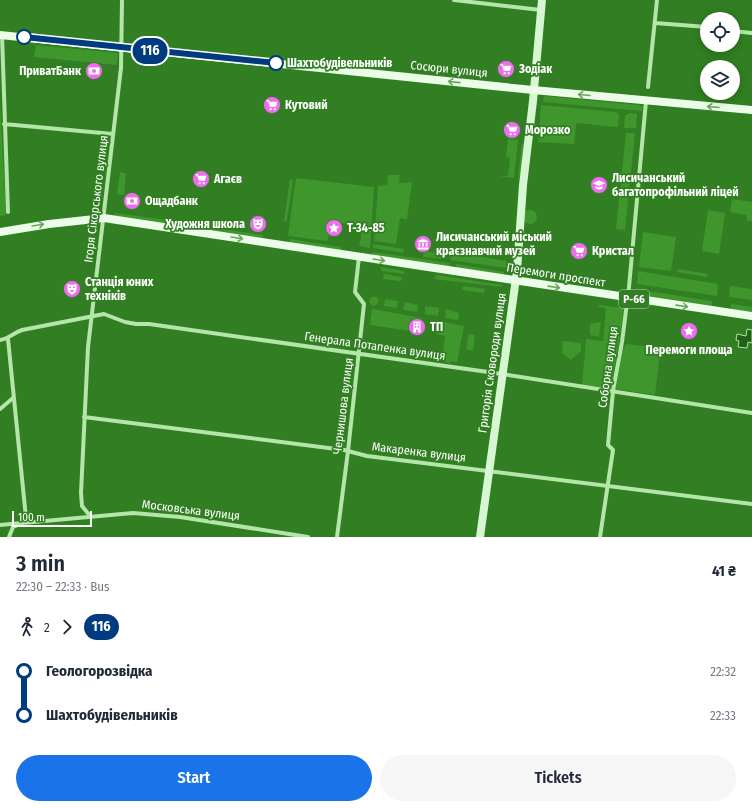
<!DOCTYPE html>
<meta charset="utf-8">
<style>
body{margin:0;font-family:"Fira Sans Condensed",sans-serif;background:#f6f6f7;color:#1f2937;height:100vh;display:flex;flex-direction:column;font-size:15px;white-space:nowrap}
*{box-sizing:border-box;margin:0}
p{font-size:13px;color:#747a83}
.icon{flex:none;width:22px;height:22px;fill:none;stroke:currentColor;stroke-width:2;stroke-linecap:round;stroke-linejoin:round}
.map{position:relative;height:537px;overflow:hidden}
.drawer{display:flex;flex-direction:column;background:#fff;flex:1}
.drawer>*{flex:none}
.badge{padding:0 8px;border-radius:13px;font-size:14px;line-height:26px}
.tools{position:absolute;left:700px;top:12px;display:grid;gap:8px}
.tools a{display:grid;place-items:center;width:40px;height:40px;border-radius:50%;background:#fff;box-shadow:0 2px 10px #0003;font-size:20px}
.scale{position:absolute;left:12px;bottom:10px;width:80px;box-sizing:border-box;padding-left:4px;border:2px solid #fff;border-top:0;font-size:11px;line-height:14px;white-space:nowrap;color:#fff;-webkit-text-stroke:3px #317f22;paint-order:stroke}
.map>.badge{position:absolute;translate:-50% -50%;box-shadow:0 0 0 2px #fff}
.legs{display:flex;align-items:center;gap:6px;height:44px;padding:0 16px;font-size:13px}
.legs p{margin-inline-start:auto}
.overview{display:flex;align-items:center;justify-content:space-between;height:68px;padding:0 16px}
h1{font-size:22px;font-weight:600;line-height:30px}
.button{display:flex;gap:8px;margin-top:auto;padding:8px 16px}
.button a{flex:1;height:46px;border-radius:24px;background:#1a73e8;color:#fff;font-size:16px;font-weight:600;line-height:46px;text-align:center}
.button a+a{background:#f6f6f7;color:#1f2937}
ul{padding:0 16px;list-style:none}
li{display:flex;align-items:center;gap:14px;height:44px;font-size:15px}
li i{display:grid;place-items:center;width:6px;height:100%;margin:0 5px;background:currentColor}
li i::after{content:'';width:10px;height:10px;margin:-5px;border:3px solid;border-radius:50%;background:#fff}
li p{margin-inline-start:auto}
li:first-child i{background:linear-gradient(#0000 50%,currentColor 0)}
li:last-child i{background:linear-gradient(currentColor 50%,#0000 0)}
.map>svg:first-child{display:block}
.green{fill:#3f962d}
.water{fill:#235f18;stroke:#aae89c}
.lines{fill:none;stroke-linecap:round;stroke-linejoin:round}
.street{stroke:#b3e6a8;stroke-width:4}
.secondary{stroke:#d7f6d2;stroke-width:8}
.primary{stroke:#ebfde9;stroke-width:8}
.oneway{stroke:#69a55e}
.line-1-casing{stroke:#fff;stroke-width:9}
.line-1{stroke:#003b80;stroke-width:6}
.stop-1-dot{fill:#fff;stroke:#003b80;stroke-width:2}
.labels{text-anchor:middle;stroke-width:3.5;stroke-linejoin:round;paint-order:stroke}
.shield{fill:#317f22;stroke:#c1d9bd;stroke-width:1}
.shield-label{font-size:11px;font-weight:bold;fill:#fff}
.stop-label{font-size:12px;font-weight:bold;fill:#fff;stroke:#317f22;text-anchor:start}
.street-label{font-size:12px;fill:#fff;stroke:#317f22}
.poi-label{font-size:12px;font-weight:bold;fill:#fff;stroke:#317f22;text-anchor:start}
</style>
<div class="map">
<svg width="752" height="537" viewBox="0 0 752 537">
<rect width="100%" height="100%" fill="#317f22"/>
<path class="green" d="M36,45L117,53L118,55L117,65L34,57Z
M544,96L639,105L643,107L642,111L543,102Z
M0,101L6,215L0,216Z
M541,105L616,112L619,115L618,127L576,123L574,144L538,142Z
M629,113L637,114L636,128H624L625,116Z
M626,133H635L625,230L616,229Z
M508,139L518,140L514,178L498,176H508L510,158L506,157Z
M522,142L524,145L520,176L518,178Z
M120,172L126,173L124,195L117,194Z
M388,175H400L399,183L412,182L407,219L400,218L396,244L374,241L378,186L387,185Z
M296,178L374,187L370,248L359,246L362,232L343,223L337,225H332L327,241L288,236Z
M290,179L293,180L287,220L284,222Z
M732,199L752,202V221H747V215L730,212Z
M708,210L725,213L719,254L702,251Z
M523 217a7 7 0 1 1 14 0a7 7 0 1 1-14 0Z
M115,213L167,220L166,224L115,216Z
M170,221L194,225L192,228L170,225Z
M202,226L263,235L262,239L203,230Z
M643,232L676,237L671,271L639,267Z
M290,239L341,247V250L289,243Z
M373,244L404,249L403,253L373,248Z
M424,251L445,255L444,259L423,257Z
M373,252L450,263V267L372,255Z
M451,255L463,257L471,255L507,261L506,268L450,260Z
M456,264L504,272V275L455,268Z
M381,267L403,271L405,274L381,271Z
M678,269L708,274L707,277L677,272Z
M638,271L718,284L717,296L637,284Z
M384,274L402,277L401,281L383,279Z
M437,275L502,285V287L434,279Z
M463,286L485,289L484,293L462,290Z
M730,286L752,289V300L729,297Z
M642,290L712,301V306L642,295Z
M369.5 301a4.5 4.5 0 1 1 9 0a4.5 4.5 0 1 1-9 0Z
M385,299L398,301L397,308L384,306Z
M405,302L418,305L417,312L403,310Z
M731,304L752,307V312L731,309Z
M599,305L624,308L612,386L609,389L582,385L586,339L603,341L606,308L598,307Z
M425,306L439,308L438,316L425,314Z
M372,309L422,318L423,323L412,322L411,331L370,325Z
M446,309L459,313L458,320L445,318Z
M439,321L464,326L457,362L451,361L450,363L442,361L445,336L436,334Z
M601,322L599,337L590,335V324Z
M469,334L475,335L473,351L466,349Z
M563,341L581,343V351L571,360L562,353Z
M626,344L653,347V350L660,352L655,395L616,389L622,351Z"/>
<path class="water" d="M747,329L752,330V343L748,342L747,348L738,347L739,341L736,340L737,334L746,336Z"/>
<g class="lines">
<path class="street" d="M454,0L541,10
M655,23L707,27
M733,31L752,33
M2,35L8,212
M648,87L657,0
M4,124L113,134
M8,339L26,518L25,522L13,527L9,537
M0,340C9,339 13,333 22,330L104,314L125,322L136,324H149L502,374L752,413
M0,409L13,398
M84,417L344,450L367,456L752,504
M91,517L82,506L81,493L88,347L121,68L122,0
M0,525L133,513L180,517L308,537
M337,537L348,451L364,304L355,292L359,257
M600,537L613,450L608,445L613,391L622,342L629,287L646,101"/>
<path class="secondary" d="M480,537L517,271L523,185L533,101L542,0"/>
<path class="primary" d="M0,35L533,90L752,110
M0,232L49,224L104,218L752,316"/>
</g>
<defs><path id="oneway-shaft" d="M-6 0H5M1.5-3L5.5 0L1.5 3" fill="none" stroke-width="1.6" stroke-linecap="round" stroke-linejoin="round"/></defs>
<g class="oneway">
<use href="#oneway-shaft" transform="translate(454 82) rotate(-174)"/>
<use href="#oneway-shaft" transform="translate(584 95) rotate(-175)"/>
<use href="#oneway-shaft" transform="translate(713 107) rotate(-175)"/>
<use href="#oneway-shaft" transform="translate(38 225) rotate(-9)"/>
<use href="#oneway-shaft" transform="translate(237 238) rotate(9)"/>
<use href="#oneway-shaft" transform="translate(379 260) rotate(9)"/>
<use href="#oneway-shaft" transform="translate(554 287) rotate(8)"/>
<use href="#oneway-shaft" transform="translate(682 306) rotate(8)"/>
</g>
<g class="lines">
<g class="line-1-casing">
<path id="line-1" d="M24,37L276,63"/>
</g>
<use href="#line-1" class="line-1"/>
</g>
<defs>
<g id="supermarket-disc" transform="scale(0.9)"><circle r="9.5" fill="#f06af2" stroke="#317f22"/><path d="M-6-5.5h2.5l.6 2H6L4.5 2H-2.5L-4.4-4H-6ZM-1.5 3.2a1.3 1.3 0 1 0 .1 0ZM3 3.2a1.3 1.3 0 1 0 .1 0Z" fill="#fff"/></g>
<g id="bank-disc" transform="scale(0.9)"><circle r="9.5" fill="#f06af2" stroke="#317f22"/><path d="M-6-4H6V4H-6ZM0-2.3a2.3 2.3 0 1 0 0 4.6a2.3 2.3 0 1 0 0-4.6Z" fill="#fff"/></g>
<g id="school-disc" transform="scale(0.9)"><circle r="9.5" fill="#f06af2" stroke="#317f22"/><path d="M0-5L7-2L0 1L-7-2ZM-4 1L0 2.5L4 1V4Q0 6-4 4Z" fill="#fff"/></g>
<g id="theatre-disc" transform="scale(0.9)"><circle r="9.5" fill="#f06af2" stroke="#317f22"/><path d="M-5-5.5Q0-4 5-5.5V0Q5 5 0 6Q-5 5-5 0ZM-3.3-2.5H-1v1.5H-3.3ZM1-2.5H3.3v1.5H1ZM-2.8 1Q0 5.5 2.8 1Z" fill="#fff"/></g>
<g id="sight-disc" transform="scale(0.9)"><circle r="9.5" fill="#f06af2" stroke="#317f22"/><path d="M0-6L1.8-2.2L6-1.7L2.9 1.2L3.7 5.4L0 3.3L-3.7 5.4L-2.9 1.2L-6-1.7L-1.8-2.2Z" fill="#fff"/></g>
<g id="museum-disc" transform="scale(0.9)"><circle r="9.5" fill="#f06af2" stroke="#317f22"/><path d="M0-6L6-3V-2H-6V-3ZM-5-1h2V3h-2ZM-1-1h2V3h-2ZM3-1h2V3H3ZM-6 4H6V6H-6Z" fill="#fff"/></g>
<g id="building-disc" transform="scale(0.9)"><circle r="9.5" fill="#f06af2" stroke="#317f22"/><path d="M-4-6H4V6H1V3H-1V6H-4ZM-2.5-4.3h1.7v1.8h-1.7ZM.8-4.3h1.7v1.8H.8ZM-2.5-1h1.7V.8h-1.7ZM.8-1h1.7V.8H.8Z" fill="#fff"/></g>
</defs>
<g fill-rule="evenodd">
<use href="#supermarket-disc" x="506" y="69"/>
<use href="#bank-disc" x="94" y="71"/>
<use href="#supermarket-disc" x="272" y="105"/>
<use href="#supermarket-disc" x="512" y="130"/>
<use href="#supermarket-disc" x="201" y="179"/>
<use href="#school-disc" x="599" y="185"/>
<use href="#bank-disc" x="132" y="201"/>
<use href="#theatre-disc" x="258" y="224"/>
<use href="#sight-disc" x="334" y="228"/>
<use href="#museum-disc" x="423" y="244"/>
<use href="#supermarket-disc" x="579" y="251"/>
<use href="#theatre-disc" x="72" y="289"/>
<use href="#building-disc" x="417" y="327"/>
<use href="#sight-disc" x="689" y="331"/>
</g>
<g class="stop-1-dot">
<circle cx="24" cy="37" r="7"/>
<circle cx="276" cy="63" r="7"/>
</g>
<g class="labels">
<rect class="shield" x="619" y="290" width="30" height="18" rx="3"/>
<g class="shield-label">
<text x="634" y="303">Р-66</text>
</g>
<g class="stop-label">
<text x="287" y="67">Шахтобудівельників</text>
</g>
<g class="street-label">
<text transform="translate(449 69) rotate(6)" y="4">Сосюри вулиця</text>
<text transform="translate(96 199) rotate(-83)" y="4">Ігоря Сікорського вулиця</text>
<text transform="translate(556 275) rotate(9)" y="4">Перемоги проспект</text>
<text transform="translate(375 346) rotate(8)" y="4">Генерала Потапенка вулиця</text>
<text transform="translate(492 363) rotate(-82)" y="4">Григорія Сковороди вулиця</text>
<text transform="translate(608 367) rotate(-82)" y="4">Соборна вулиця</text>
<text transform="translate(343 406) rotate(-83)" y="4">Чернишова вулиця</text>
<text transform="translate(419 452) rotate(7)" y="4">Макаренка вулиця</text>
<text transform="translate(191 510) rotate(7)" y="4">Московська вулиця</text>
</g>
<g class="poi-label">
<text x="519" y="73">Зодіак</text>
<text x="81" y="75" text-anchor="end">ПриватБанк</text>
<text x="285" y="109">Кутовий</text>
<text x="525" y="134">Морозко</text>
<text x="612" y="182">Лисичанський<tspan x="612" dy="14">багатопрофільний ліцей</tspan></text>
<text x="214" y="183">Агаєв</text>
<text x="145" y="205">Ощадбанк</text>
<text x="245" y="228" text-anchor="end">Художня школа</text>
<text x="347" y="232">Т-34-85</text>
<text x="436" y="241">Лисичанський міський<tspan x="436" dy="14">краєзнавчий музей</tspan></text>
<text x="592" y="255">Кристал</text>
<text x="85" y="286">Станція юних<tspan x="85" dy="14">техніків</tspan></text>
<text x="430" y="331">ТП</text>
<text x="689" y="354" text-anchor="middle">Перемоги площа</text>
</g>
</g>
</svg>
<div class="tools">
<a><svg class="icon" aria-label="locate" viewBox="0 0 24 24"><circle cx="12" cy="12" r="6"/><path d="M12 2v4M12 18v4M2 12h4M18 12h4"/></svg></a>
<a><svg class="icon" aria-label="layers" viewBox="0 0 24 24"><path d="M12 4l9 5-9 5-9-5zM3 14l9 5 9-5"/></svg></a>
</div>
<div class="scale">100 m</div>
<b class="badge" style="left:150px;top:51px;background:#003b80;color:#fff">116</b>
</div>
<section class="drawer">
<div class="overview"><div><h1>3 min</h1><p>22:30 – 22:33 · Bus</p></div><b>41 ₴</b></div>
<div class="legs"><svg class="icon" aria-label="walk" viewBox="0 0 24 24"><circle cx="13" cy="4" r="2"/><path d="M13 8l-2 6 4 7M11 14l-3 7M7 12l3-4h3l4 4"/></svg>2<svg class="icon" aria-label="forward" viewBox="0 0 24 24"><path d="M9 5l7 7-7 7"/></svg><b class="badge" style="background:#003b80;color:#fff">116</b></div>
<ul>
<li><i style="color:#003b80"></i><b>Геологорозвідка</b><p>22:32</p></li>
<li><i style="color:#003b80"></i><b>Шахтобудівельників</b><p>22:33</p></li>
</ul>
<div class="button"><a>Start</a><a>Tickets</a></div>
</section>
